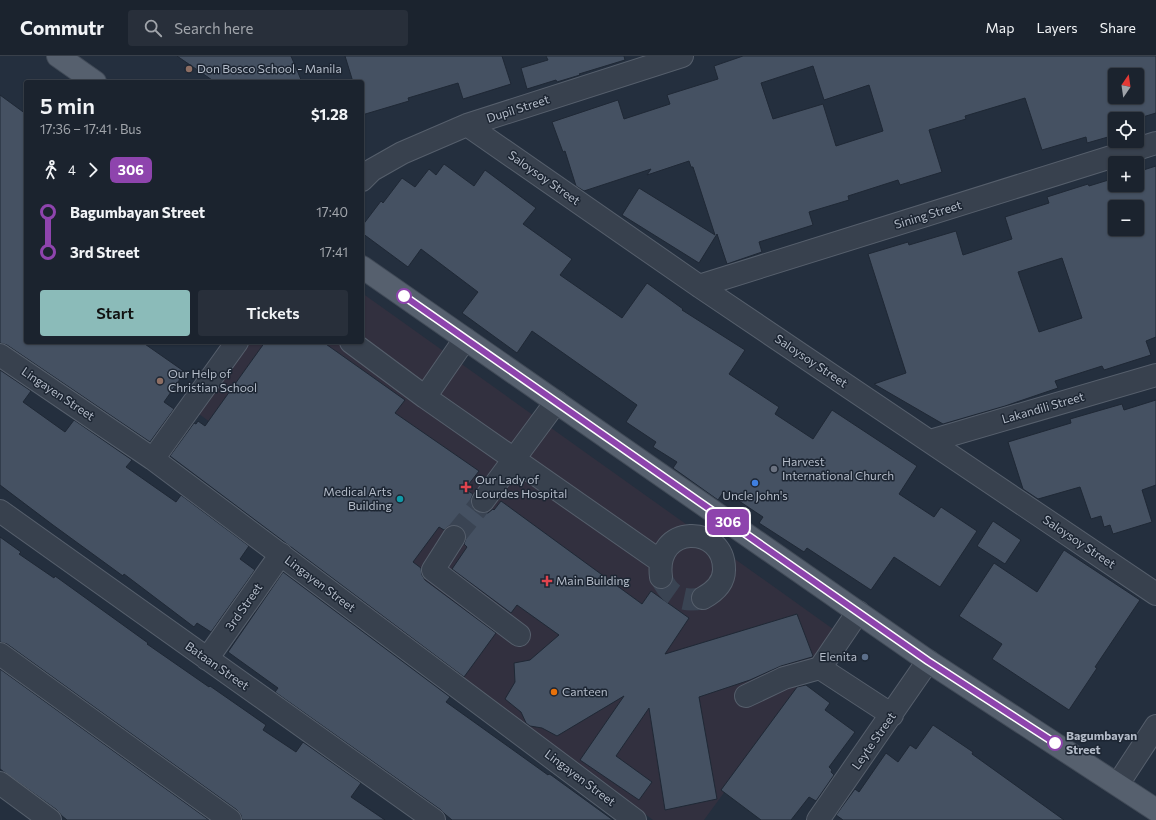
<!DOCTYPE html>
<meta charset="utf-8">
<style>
body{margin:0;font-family:Commissioner,sans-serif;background:#282f3a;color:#f1f3f6;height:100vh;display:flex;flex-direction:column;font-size:15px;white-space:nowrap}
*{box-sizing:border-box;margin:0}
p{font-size:13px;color:#a0a4aa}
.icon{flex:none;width:22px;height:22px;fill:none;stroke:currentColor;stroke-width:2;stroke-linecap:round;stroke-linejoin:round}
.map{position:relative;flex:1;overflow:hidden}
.side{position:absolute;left:24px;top:24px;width:340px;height:264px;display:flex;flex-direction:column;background:#1b232e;border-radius:4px;box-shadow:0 1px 3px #0004,0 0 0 1px #39404a}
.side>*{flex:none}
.badge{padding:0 8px;border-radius:6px;font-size:14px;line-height:26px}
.needle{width:26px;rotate:13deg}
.fabs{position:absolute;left:1108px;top:12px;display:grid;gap:8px}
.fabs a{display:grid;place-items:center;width:36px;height:36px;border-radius:4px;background:#1b232e;box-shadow:0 1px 3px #0004,0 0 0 1px #39404a;font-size:20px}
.map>.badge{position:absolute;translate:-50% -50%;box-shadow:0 0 0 2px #fff}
.legs{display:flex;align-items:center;gap:6px;height:44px;padding:0 16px;font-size:13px}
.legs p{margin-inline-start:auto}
.summary{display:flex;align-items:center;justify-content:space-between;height:68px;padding:0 16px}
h1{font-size:22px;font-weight:600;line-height:30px}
.cta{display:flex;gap:8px;margin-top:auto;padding:8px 16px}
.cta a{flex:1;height:46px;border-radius:4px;background:#8bbbb9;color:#111;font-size:16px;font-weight:600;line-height:46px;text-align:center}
.cta a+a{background:#282f3a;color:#f1f3f6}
ul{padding:0 16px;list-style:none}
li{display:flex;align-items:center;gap:14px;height:40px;font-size:15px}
li i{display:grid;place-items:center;width:6px;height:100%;margin:0 5px;background:currentColor}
li i::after{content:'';width:10px;height:10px;margin:-5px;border:3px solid;border-radius:50%;background:#1b232e}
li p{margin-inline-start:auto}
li:first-child i{background:linear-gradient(#0000 50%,currentColor 0)}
li:last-child i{background:linear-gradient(currentColor 50%,#0000 0)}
header{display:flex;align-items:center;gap:24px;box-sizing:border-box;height:56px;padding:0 20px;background:#1b232e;border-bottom:1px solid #39404a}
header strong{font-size:19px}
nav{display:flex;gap:22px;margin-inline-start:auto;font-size:14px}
.search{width:280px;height:36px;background:#282f3a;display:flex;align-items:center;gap:10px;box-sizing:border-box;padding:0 14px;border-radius:4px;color:#a0a4aa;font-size:15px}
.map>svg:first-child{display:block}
.medical{fill:#32303f}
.building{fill:#455162;stroke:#1f2835;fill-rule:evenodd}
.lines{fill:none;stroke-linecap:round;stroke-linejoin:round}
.minor-tunnel{stroke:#3a4453;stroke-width:22;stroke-dasharray:22 11;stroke-linecap:butt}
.minor-casing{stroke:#565f6c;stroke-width:24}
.major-casing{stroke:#414a57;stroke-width:24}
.minor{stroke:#38414e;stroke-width:22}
.major{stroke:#56606e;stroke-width:22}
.line-1-casing{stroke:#fff;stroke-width:9}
.line-1{stroke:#8e44ad;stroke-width:6}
.education-dot{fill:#8d6e63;stroke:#1d2633;stroke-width:1.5}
.stop-1-dot{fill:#fff;stroke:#8e44ad;stroke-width:2}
.worship-dot{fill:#6b7280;stroke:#1d2633;stroke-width:1.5}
.shop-dot{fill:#3f7fe0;stroke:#1d2633;stroke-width:1.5}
.health-dot{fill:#e0444e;stroke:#1d2633;stroke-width:1.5}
.culture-dot{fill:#0f9aa8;stroke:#1d2633;stroke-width:1.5}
.service-dot{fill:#5c6f8a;stroke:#1d2633;stroke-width:1.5}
.food-dot{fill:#e8710a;stroke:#1d2633;stroke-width:1.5}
.labels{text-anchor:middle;stroke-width:3;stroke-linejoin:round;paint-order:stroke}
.poi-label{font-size:12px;fill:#b4bcc9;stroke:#1d2633;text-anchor:start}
.street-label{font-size:12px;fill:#b4bcc9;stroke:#1d2633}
.stop-label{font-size:12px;font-weight:bold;fill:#b4bcc9;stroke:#1d2633;text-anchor:start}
</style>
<header>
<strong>Commutr</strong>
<div class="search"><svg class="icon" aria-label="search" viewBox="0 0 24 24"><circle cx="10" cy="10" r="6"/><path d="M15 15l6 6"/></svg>Search here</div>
<nav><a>Map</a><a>Layers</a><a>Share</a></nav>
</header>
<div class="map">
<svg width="1156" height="764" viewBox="0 0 1156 764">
<rect width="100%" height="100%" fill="#242f3e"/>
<path class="medical" d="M362,237L840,578L704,764H653L363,550L398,503L199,358L251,286H362Z"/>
<path class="building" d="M177,0H291L302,26H215Z
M345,0H502L511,28L463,43L458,27L408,42L409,45L362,59V26H353Z
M546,0H624L625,4L579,18L580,19L557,26L556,24L527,33L521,12L548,4Z
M743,0H1156V57L1136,63H1115V79L1087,87L1086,81L1042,94L1025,42L965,60L966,63L929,74L942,116L900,129L898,124L848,140L849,144L809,156L813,169L759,186L762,196L727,208L717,178L699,207L622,159L639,132L715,179L693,111H691L689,105L647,119L651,113L584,135L576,130L565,95L563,96L552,66L618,44L624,63L670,48L667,39L718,23L714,10ZM813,10L824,44L869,29L883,75L836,90L823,48L773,63L761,27ZM1115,19H1137V41H1115Z
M0,39L26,58V286H142L185,316L164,346L174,353L150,386L7,289L0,287Z
M444,108L474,130L485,114L536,152L523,168L572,203L560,219L622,262L647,227L683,253L682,254L745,294L729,318L779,351L775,358L813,383L832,354L917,410L899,438L934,461L941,451L977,475L940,531L894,501L871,534L807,492L804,496L759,467L763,461L724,435L718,444L673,412L677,406L653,391L656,386L626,366L637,349L532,275L517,297L462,257L478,236L421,193L408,211L362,177V170L381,145L383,147L402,122L415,131L429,113L436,119Z
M1156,110V281L1146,285L1151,299L1104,314L1102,310L1055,325L1058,332L1005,350L943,368L874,328L906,317L868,198L908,186L909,189L956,175L963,199L1012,183L1005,161L1049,147L1047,141L1088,128L1089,130L1115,122V129H1137V116ZM1115,151H1137V173H1115ZM1062,202L1082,262L1039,276L1018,216Z
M265,286H323L405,344L395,357L479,415L465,433L473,438L471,443V450L475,455L481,457H488L493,453L494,454L501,445L642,548L651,535L689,562L665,598L797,558L813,600L812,601L781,610L750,624L699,641L717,743L665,754L649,652L616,700L652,726L639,744L580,704L624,640L557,680L542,672L530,670L526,667L521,656L505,643L515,626L514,607L530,604L559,579L517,549L511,557L452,513L467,491L464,488L466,482L465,476L460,470L455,469L449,470L444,474L439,471L413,506L421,512L422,519L425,524L496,577L464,621L170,400L194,367L196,368L198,365L205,370Z
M0,314L31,335L23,346L65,376L74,364L132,404L126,411L176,446L181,439L249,490L240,503L255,514L211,576L197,567L194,571L124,518L123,520L53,469L0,429Z
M1156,344V429L1142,434L1152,466L1113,478L1110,469L1104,471L1101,460L1091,463L1080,431L1038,443L1023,433L1008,386L1071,367L1070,363L1122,348L1124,354Z
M993,465L1021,484L1005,508L977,490Z
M0,481L21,496L19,498L54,522L55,520L148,587L147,588L209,631L210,630L266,669L263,674L296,696L303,686L361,727L351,741L385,764H242L241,759L237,754L7,588L0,586Z
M1064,494L1140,544L1095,611L1097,612L1069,654L992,603L1002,588L959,560L994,507L1037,536Z
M283,516L450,641L446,646L548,719L549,718L551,719L613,764H452L446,759L441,754L275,636L278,632L228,596Z
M0,613L209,764H67L62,760L57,754L0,713Z
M806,629L830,647L825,654L855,676L829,711L832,714L831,716L834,719L816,745L809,741L791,764H761L721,734L797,631Z
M933,669L973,696L972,698L1064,764H843L836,759L855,733L859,736L886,697L898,706L910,689L916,693Z"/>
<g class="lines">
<path class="minor-tunnel" d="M454,481L483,445
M661,521C669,540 682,547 703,542"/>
<g class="minor-casing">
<path id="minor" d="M467,69L699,230L1156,538
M362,124L372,114L402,97L467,69L682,0
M699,230L1156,87
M351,286L425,341L660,505
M0,299L153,403L635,764
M425,341L465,283
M930,385L1156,319
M153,403L237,286
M483,445L556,346
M0,455L434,764
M454,481L433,514L519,579
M661,521C654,467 725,468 724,514C724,527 714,536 703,542
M0,598L230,764
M207,603L281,498
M820,612L892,659
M746,640L784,622L820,612L858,556
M0,727L50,764
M1118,728L1156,670
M818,764L928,605"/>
</g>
<g class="major-casing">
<path id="major" d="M58,0L95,26
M362,211L928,605L1156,754"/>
</g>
<use href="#minor" class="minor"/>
<use href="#major" class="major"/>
</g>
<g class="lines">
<g class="line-1-casing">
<path id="line-1" d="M404,240L928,605L1055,687"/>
</g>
<use href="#line-1" class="line-1"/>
</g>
<g class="education-dot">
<circle cx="189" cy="13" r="4"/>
<circle cx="160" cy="325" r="4"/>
</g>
<g class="stop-1-dot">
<circle cx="404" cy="240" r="7"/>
<circle cx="1055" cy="687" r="7"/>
</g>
<circle class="worship-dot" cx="774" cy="413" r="4"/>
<circle class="shop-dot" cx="755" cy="427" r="4"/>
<g class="health-dot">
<path d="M464 425h4v4h4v4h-4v4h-4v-4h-4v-4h4z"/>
<path d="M545 519h4v4h4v4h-4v4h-4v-4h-4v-4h4z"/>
</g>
<circle class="culture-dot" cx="400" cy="443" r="4"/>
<circle class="service-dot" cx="865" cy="601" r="4"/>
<circle class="food-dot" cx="554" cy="636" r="4"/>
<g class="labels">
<g class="poi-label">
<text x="197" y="17">Don Bosco School - Manila</text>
<text x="168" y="322">Our Help of<tspan x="168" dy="14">Christian School</tspan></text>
<text x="782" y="410">Harvest<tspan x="782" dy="14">International Church</tspan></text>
<text x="475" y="428">Our Lady of<tspan x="475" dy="14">Lourdes Hospital</tspan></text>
<text x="392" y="440" text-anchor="end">Medical Arts<tspan x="392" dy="14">Building</tspan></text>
<text x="755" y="444" text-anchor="middle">Uncle John's</text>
<text x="556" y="529">Main Building</text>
<text x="857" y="605" text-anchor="end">Elenita</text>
<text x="562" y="640">Canteen</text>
</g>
<g class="street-label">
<text transform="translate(518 53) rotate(-18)" y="4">Dupil Street</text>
<text transform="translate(544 122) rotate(35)" y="4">Saloysoy Street</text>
<text transform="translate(928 159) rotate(-17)" y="4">Sining Street</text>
<text transform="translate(811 305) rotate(34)" y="4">Saloysoy Street</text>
<text transform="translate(58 338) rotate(34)" y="4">Lingayen Street</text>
<text transform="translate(1043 352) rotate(-16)" y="4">Lakandili Street</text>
<text transform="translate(1079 486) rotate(34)" y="4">Saloysoy Street</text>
<text transform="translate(320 528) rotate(37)" y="4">Lingayen Street</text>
<text transform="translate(244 551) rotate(-55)" y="4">3rd Street</text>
<text transform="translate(217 610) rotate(35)" y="4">Bataan Street</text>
<text transform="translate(874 685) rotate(-55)" y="4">Leyte Street</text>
<text transform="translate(580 722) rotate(37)" y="4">Lingayen Street</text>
</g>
<g class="stop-label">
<text x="1066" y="684">Bagumbayan<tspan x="1066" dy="14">Street</tspan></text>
</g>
</g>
</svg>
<div class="fabs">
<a><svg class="needle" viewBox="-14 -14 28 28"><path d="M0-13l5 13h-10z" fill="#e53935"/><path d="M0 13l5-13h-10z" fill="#a0a4aa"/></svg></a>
<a><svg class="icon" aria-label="locate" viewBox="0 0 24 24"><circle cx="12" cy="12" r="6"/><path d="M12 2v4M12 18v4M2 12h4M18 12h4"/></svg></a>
<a>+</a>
<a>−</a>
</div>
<b class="badge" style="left:728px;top:466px;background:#8e44ad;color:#fff">306</b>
<section class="side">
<div class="summary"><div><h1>5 min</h1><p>17:36 – 17:41 · Bus</p></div><b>$1.28</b></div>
<div class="legs"><svg class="icon" aria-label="walk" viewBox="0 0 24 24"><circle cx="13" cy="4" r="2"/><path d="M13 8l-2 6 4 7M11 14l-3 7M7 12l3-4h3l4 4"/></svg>4<svg class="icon" aria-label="forward" viewBox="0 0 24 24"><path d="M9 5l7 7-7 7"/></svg><b class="badge" style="background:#8e44ad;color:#fff">306</b></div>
<ul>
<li><i style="color:#8e44ad"></i><b>Bagumbayan Street</b><p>17:40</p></li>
<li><i style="color:#8e44ad"></i><b>3rd Street</b><p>17:41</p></li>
</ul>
<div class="cta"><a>Start</a><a>Tickets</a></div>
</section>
</div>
